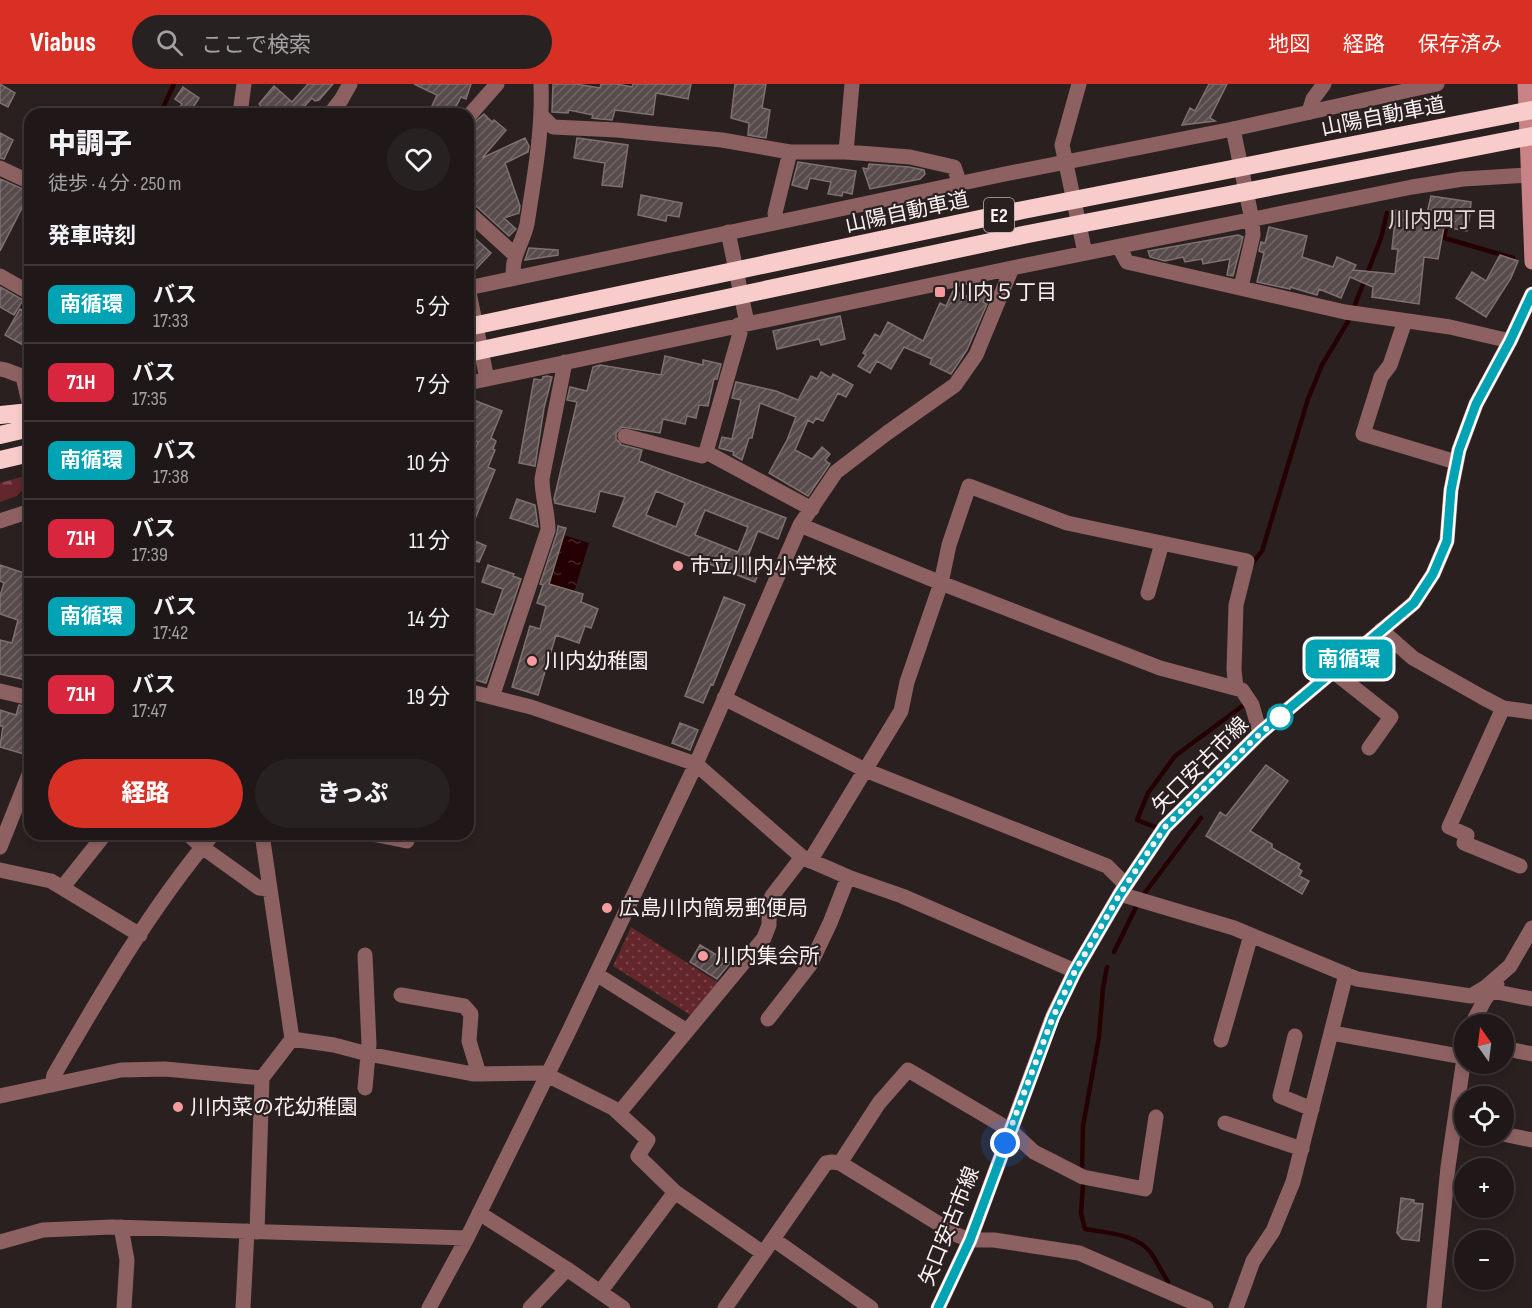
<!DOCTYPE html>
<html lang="ja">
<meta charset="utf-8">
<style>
body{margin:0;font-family:"Sofia Sans Condensed","Noto Sans JP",sans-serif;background:#282121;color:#f1f3f6;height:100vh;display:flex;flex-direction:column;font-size:22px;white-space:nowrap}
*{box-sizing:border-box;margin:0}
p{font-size:20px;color:#a2a0a2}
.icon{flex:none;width:33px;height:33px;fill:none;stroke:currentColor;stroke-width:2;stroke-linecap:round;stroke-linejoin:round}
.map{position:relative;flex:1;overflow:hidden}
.panel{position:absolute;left:24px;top:24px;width:450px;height:732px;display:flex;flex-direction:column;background:#201818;border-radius:18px;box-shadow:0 3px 9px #0003,0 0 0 2px #3d3737}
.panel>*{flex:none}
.badge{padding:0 12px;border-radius:9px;font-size:21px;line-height:39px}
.needle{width:39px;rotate:346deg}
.fabs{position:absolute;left:1454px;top:930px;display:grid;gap:12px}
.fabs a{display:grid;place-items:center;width:60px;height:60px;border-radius:50%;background:#201818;box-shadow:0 3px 9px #0003,0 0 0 2px #3d3737;font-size:30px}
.you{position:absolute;width:30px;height:30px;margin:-15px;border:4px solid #fff;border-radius:50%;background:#1a73e8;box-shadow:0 0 0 9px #1a73e833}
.map>.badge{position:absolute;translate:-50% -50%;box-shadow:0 0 0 3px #fff}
h2{padding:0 24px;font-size:22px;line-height:54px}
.round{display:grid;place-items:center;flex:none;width:63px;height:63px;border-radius:32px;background:#282121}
.head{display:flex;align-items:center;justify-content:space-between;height:102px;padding:0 24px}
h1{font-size:28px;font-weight:800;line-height:45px}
.cta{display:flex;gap:12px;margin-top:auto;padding:12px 24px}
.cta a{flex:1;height:69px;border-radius:36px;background:#d93025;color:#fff;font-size:24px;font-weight:800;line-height:69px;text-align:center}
.cta a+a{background:#282121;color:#f1f3f6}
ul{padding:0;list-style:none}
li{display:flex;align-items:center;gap:18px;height:78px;padding:0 24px;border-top:2px solid #3d3737}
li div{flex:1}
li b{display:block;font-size:22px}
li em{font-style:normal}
li .badge{min-width:66px;font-weight:700;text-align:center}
header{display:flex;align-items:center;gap:36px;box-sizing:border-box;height:84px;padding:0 30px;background:#d93025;color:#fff}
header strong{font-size:28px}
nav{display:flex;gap:33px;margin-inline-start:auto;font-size:21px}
.search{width:420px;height:54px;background:#282121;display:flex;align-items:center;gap:15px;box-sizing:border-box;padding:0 21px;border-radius:33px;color:#a2a0a2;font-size:22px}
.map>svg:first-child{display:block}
.green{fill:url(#green-dots)}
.forest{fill:url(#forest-firs)}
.water{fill:url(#water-ripples)}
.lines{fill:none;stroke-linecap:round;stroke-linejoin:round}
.stream{stroke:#250003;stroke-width:4.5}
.building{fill:url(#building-hatch);stroke:#807171;stroke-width:1.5;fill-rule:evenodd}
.minor{stroke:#8d6162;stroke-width:15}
.tertiary{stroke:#8d6162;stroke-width:15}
.secondary{stroke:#c98386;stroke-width:15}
.motorway{stroke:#f9cccc;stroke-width:18}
.line-casing{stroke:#fff;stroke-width:14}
.line{stroke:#00a3b4;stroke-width:9}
.walk{stroke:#f9f1f1;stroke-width:6;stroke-dasharray:0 10.8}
.poi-dot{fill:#f59b9e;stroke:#2b2020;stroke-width:2}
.stop-dot{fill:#fff;stroke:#00a3b4;stroke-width:3}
.labels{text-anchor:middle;stroke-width:4.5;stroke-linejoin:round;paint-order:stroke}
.shield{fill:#2b2020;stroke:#bbb2b2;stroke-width:1.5}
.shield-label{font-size:20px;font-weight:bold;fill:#f9f1f1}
.street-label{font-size:21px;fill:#f9f1f1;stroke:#2b2020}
.poi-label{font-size:21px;fill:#f9f1f1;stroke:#2b2020;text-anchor:start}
.neighbourhood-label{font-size:22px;fill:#e4d4d4;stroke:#2b2020}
</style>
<header>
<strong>Viabus</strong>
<div class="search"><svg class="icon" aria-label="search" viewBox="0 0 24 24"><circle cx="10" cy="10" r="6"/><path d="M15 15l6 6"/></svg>ここで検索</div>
<nav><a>地図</a><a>経路</a><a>保存済み</a></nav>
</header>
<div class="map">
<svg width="1532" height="1224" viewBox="0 0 1532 1224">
<defs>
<pattern id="green-dots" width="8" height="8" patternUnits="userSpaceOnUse" patternTransform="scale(1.5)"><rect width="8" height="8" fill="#63262b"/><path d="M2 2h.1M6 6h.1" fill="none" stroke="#7a464a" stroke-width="1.8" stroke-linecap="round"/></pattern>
<pattern id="forest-firs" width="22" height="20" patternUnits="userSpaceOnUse" patternTransform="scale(1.5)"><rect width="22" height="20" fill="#63262b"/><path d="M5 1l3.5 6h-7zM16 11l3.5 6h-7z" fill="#7a464a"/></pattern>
<pattern id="water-ripples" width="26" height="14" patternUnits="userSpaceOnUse" patternTransform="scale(1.5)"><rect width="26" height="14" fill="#250003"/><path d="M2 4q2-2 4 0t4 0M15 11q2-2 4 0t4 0" fill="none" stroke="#452628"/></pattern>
<pattern id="building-hatch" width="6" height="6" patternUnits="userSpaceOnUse" patternTransform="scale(1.5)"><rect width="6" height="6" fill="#584b4b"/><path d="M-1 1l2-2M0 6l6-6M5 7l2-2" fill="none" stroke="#716565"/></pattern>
</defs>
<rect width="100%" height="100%" fill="#2b2020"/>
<path class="green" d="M631,843L722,901L695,934L613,882Z"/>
<path class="forest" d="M25,392V403L17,412L0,418V399Z"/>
<path class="water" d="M564,451L589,459L574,508L549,500Z"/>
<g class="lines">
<path class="stream" d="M160,30L174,0
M1447,139L1444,154L1513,174
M1354,223L1381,154L1387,129
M1252,480L1262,467L1308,315L1322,281L1350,234
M1155,743L1137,736L1148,709L1175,672L1245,620
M1144,810L1201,734
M1114,868L1137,821
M1082,1085L1083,1042L1099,953L1103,904L1107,883
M1083,1101L1081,1129L1085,1145C1107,1149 1137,1150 1151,1169C1157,1178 1162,1188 1168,1198"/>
</g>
<path class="building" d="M0,0L15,9L8,23L0,19Z
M308,0H333L319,16L315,17L312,14L301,26L306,30H256L262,23L259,20L274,2L292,18Z
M414,0H471L466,15L461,13L452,30H440L430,26L437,11Z
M553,0H576L600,4L601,0H617L632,3L633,0H691L688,15L656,9L653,31L615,26L612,36L600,35L592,34L593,31L569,26L568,29L552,28Z
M735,0H766L762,24L770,26L766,54L748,51L749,39L731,34Z
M1209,0H1227L1210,34L1215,37L1182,41L1190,24L1195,27Z
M183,3L199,14L189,30H175L182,20L175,15Z
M484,30L492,38L494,36L506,46L482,74L525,54L529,62L528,68L505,79L520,122L519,129L504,134L516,145L509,152L475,121L468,117V44Z
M0,49L13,56L4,75L0,74Z
M577,54L628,61L622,103L602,101L605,79L574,74Z
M798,78L856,87L852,110L843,108L842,112L828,110L831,98L810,94L807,105L792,101Z
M869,80L909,83L924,86L925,90L920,95L870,105L863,84L868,85Z
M0,95L30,108L0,167Z
M641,111L682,119L679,133L667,131L666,137L638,131Z
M1431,112L1471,118L1470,130L1467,147L1444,143L1438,175L1424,173L1419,220L1372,213L1373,203L1350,193L1341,214L1319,205L1317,211L1290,203V205L1257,198L1264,169L1259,167L1261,158L1265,159L1269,143L1307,152L1302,173L1333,183L1337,173L1356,181L1353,186L1395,190L1398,165H1392L1396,126L1427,129Z
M468,148L491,169L475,186L468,179Z
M1238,151L1243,153L1233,192L1227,191L1230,175L1203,180L1202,175L1185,178L1183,173L1165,177L1150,173L1148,167Z
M529,164L558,166V171L525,176Z
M1500,171L1518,177L1511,194L1486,233L1456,214L1472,188L1486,197Z
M975,202L988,207L983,218L987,220L967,266L951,290L930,280L932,275L904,263L891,285L877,277L870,289L858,282L866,271L863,269L875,250L880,253L888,238L923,257L940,219L946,222L953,207L970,213Z
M0,203L23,216L14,231L0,223Z
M20,225L30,231V265L5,251Z
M840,232L845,255L821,261L819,255L777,265L773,247Z
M665,272L703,281V276L721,280L717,295H714L708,322L699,321L696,334L687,332L685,340L663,335L660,349L622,343L616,349V355L622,361L642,366L639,377L786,434L778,455L758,447L748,472L763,478L755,498L613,442L625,413L600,407L595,428L555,419L554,415L577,318L567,316L570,303L587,307L593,283L600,281L661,291ZM656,407L685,419L676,443L646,431ZM705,426L748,443L738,468L695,451Z
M821,288L831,294L833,290L853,301L846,313L838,309L823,337L816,334L813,339L808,336L795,366L812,375L822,363L830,370L825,376L830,380L808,412L769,389L787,356L796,333L760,319L752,354H749L742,376L733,371L734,368L719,364L722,353L732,355L741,316L732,314L736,298L776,307L798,316L811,292L817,295Z
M547,292L552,293L544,324L535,382L519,379L534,295L542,296L543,293Z
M468,314L502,327L491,354L496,357L493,365L495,366L488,383L495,386L468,452V377L470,378L478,358L468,354V347L473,336L468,334Z
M517,415L535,421L538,443L510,434Z
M558,442L566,444L549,500L583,510L581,518L598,525L591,544L585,542L579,559L556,551L538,611L512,603L530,542L540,545L546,522L537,519L543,501L540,500L557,449Z
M468,454L486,462L479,478L468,474Z
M0,481L30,491V552L24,573L30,575V597L0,590V556L12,559L18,536L0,530V512L4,499L0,497Z
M488,481L514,490L513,492L521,495L486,599L468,594V522L494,531L503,505L482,498Z
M724,513L745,521L713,601L711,600L703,619L685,612Z
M19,621L30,624V645L24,670L0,663L3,642H0V626L16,631Z
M680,639L698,646L690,666L672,659Z
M1266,681L1288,697L1250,747L1272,760V764L1300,780L1298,784L1302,787L1299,792L1309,797L1302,810L1206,752L1220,728L1226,732Z
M700,861L730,879L717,895L690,878Z
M1401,1114L1414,1116V1119L1423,1120L1419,1157L1402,1155L1397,1149Z"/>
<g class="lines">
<path class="minor" d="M1079,0L1062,61L1085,169
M1309,28L1313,15L1324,0
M240,30L244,0
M330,30L341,16L350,0
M542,32L553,43L617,46L722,56L790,68H846L910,73L954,83L960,100
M468,33L497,0
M1233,45L1252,136L1253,151L1241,203
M846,68L852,0
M0,84L30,98
M468,128L515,171
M777,138L775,129L790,68
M728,148L747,239
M1119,163L1127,178L1345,228L1450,243L1510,257
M0,192L30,209
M514,194C510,173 523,159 527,140C534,94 543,47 541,0
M468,204L487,295
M1405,237L1390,281L1381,293L1363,350L1456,378
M738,241L740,249L706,368L812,425
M468,299L1012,184L1412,103L1463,95L1528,91
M625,352L702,372L706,368
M800,441L941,499L1160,584L1242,606L1252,621L1260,649
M1148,509L1162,459
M1381,546L1413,574L1482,613L1503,624L1532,628
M1334,588L1391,633L1369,664
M0,607L30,614
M468,607L531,623L696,680L802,773L848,793L902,812L1075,887
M492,613L548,446C548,429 542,412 542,395L565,278
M724,614L865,686L1107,782L1126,801
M1503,624L1449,743L1467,751L1464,759L1520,782
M188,750L202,763L259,804L269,805
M262,750L292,955
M372,750L407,757
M0,763L30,688
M810,777L901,627L907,598L941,499L949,461L969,402L1067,439L1247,477L1236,521L1234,586L1236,604
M0,786L51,797L140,851
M62,804L105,750
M1120,810L1234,844L1357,895L1471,912L1486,903L1510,882L1532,844
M596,890L687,947
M1492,907L1532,915
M401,911L464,922L471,930L469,957L479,990
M768,935L810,881L830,839L848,793
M1472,940L1485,915L1497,900
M1332,949L1464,973
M1295,952L1280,1012L1312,1025
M1221,956L1251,851
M1503,964L1532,970
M52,1001L54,991C102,908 151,824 213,750
M365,1004L369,960L365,871
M0,1012L121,986L165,985L262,994
M619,1029L764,854L769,841V822L772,812L802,773
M1225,1039L1302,1065
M1503,1050L1532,1056
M840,1079L879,1019L908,986L1010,1046L1034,1068L1083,1093L1145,1105L1156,1033
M479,1129L567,1185L623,1224
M121,1143L127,1176L124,1224
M257,1148L262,994L292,955L334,961L368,970L473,990L542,989L547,991L613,1024L648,1056L638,1072L675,1108L763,1169
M773,1155L871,1224
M0,1158L43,1146L112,1143L467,1154
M600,1208L675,1108
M243,1224L247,1147
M429,1224L467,1154L569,947L696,680L800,441L836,388L887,349L955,301L976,271L1012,184
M530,1224L567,1185
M725,1224L826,1079L832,1078L840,1079L957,1151L970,1156H994L1079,1169L1206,1224
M1236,1224L1253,1177L1273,1147L1293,1098L1346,890
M1434,1224L1448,1083L1464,974"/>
<path class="tertiary" d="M468,204L1000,91L1233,45L1437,0
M0,285C11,286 19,294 30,292
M23,293L30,322
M0,437L30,427"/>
<path class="secondary" d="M1525,0L1532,178
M938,1224L970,1156L1053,932L1075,887L1120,810L1165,743L1260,649L1414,519L1433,490L1447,457L1451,406L1459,366L1476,320L1510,257L1532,210"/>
<path class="motorway" d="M468,243L1023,126L1532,26
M468,269L1028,150L1532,52
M0,331L30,328
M0,351L30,344
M0,376L30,369"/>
</g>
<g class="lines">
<g class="line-casing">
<path id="line" d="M938,1224L970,1156L1053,933L1075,887L1120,810L1165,743L1260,649L1414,519L1433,490L1447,457L1451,406L1459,366L1476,320L1510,257L1532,210"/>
</g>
<use href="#line" class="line"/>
<path class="walk" d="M1005,1059L1053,933L1075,887L1120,810L1165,743L1253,656L1280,633"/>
</g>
<g class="poi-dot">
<rect x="934" y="202" width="12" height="12" rx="3"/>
<circle cx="678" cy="482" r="6"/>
<circle cx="532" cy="577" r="6"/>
<circle cx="607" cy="824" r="6"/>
<circle cx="703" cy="872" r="6"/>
<circle cx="178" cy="1023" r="6"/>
</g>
<circle class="stop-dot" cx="1280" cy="633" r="12"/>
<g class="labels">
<rect class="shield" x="984" y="114" width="30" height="34" rx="4.5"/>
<g class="shield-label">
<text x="999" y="138">E2</text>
</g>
<g class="street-label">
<text transform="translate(1383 32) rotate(-11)" y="7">山陽自動車道</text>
<text transform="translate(907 128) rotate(-12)" y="7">山陽自動車道</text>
<text transform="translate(1200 681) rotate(-45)" y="7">矢口安古市線</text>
<text transform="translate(949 1142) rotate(-68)" y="7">矢口安古市線</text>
</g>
<g class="poi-label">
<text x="952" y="215">川内５丁目</text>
<text x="690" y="489">市立川内小学校</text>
<text x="544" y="584">川内幼稚園</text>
<text x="619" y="831">広島川内簡易郵便局</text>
<text x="715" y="879">川内集会所</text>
<text x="190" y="1030">川内菜の花幼稚園</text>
</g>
<g class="neighbourhood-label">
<text x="1443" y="143">川内四丁目</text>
</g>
</g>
</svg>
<div class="fabs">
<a><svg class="needle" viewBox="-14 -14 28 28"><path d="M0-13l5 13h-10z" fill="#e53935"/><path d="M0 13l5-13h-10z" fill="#a2a0a2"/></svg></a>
<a><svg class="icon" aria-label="locate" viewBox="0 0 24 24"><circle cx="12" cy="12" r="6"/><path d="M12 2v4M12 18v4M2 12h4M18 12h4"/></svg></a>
<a>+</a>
<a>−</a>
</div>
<div class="you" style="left:1005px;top:1059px"></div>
<b class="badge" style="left:1349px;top:575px;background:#00a3b4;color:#fff">南循環</b>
<section class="panel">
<div class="head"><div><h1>中調子</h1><p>徒歩 · 4 分 · 250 m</p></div><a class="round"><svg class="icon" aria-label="heart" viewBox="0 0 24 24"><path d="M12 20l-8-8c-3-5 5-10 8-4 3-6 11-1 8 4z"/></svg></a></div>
<h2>発車時刻</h2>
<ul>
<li><span class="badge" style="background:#00a3b4;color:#fff">南循環</span><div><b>バス</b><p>17:33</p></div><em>5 分</em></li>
<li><span class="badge" style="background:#d7263d;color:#fff">71H</span><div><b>バス</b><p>17:35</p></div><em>7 分</em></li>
<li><span class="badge" style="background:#00a3b4;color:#fff">南循環</span><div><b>バス</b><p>17:38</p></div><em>10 分</em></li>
<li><span class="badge" style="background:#d7263d;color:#fff">71H</span><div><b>バス</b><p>17:39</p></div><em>11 分</em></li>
<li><span class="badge" style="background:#00a3b4;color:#fff">南循環</span><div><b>バス</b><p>17:42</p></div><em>14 分</em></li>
<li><span class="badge" style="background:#d7263d;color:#fff">71H</span><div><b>バス</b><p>17:47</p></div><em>19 分</em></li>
</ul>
<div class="cta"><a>経路</a><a>きっぷ</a></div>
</section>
</div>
